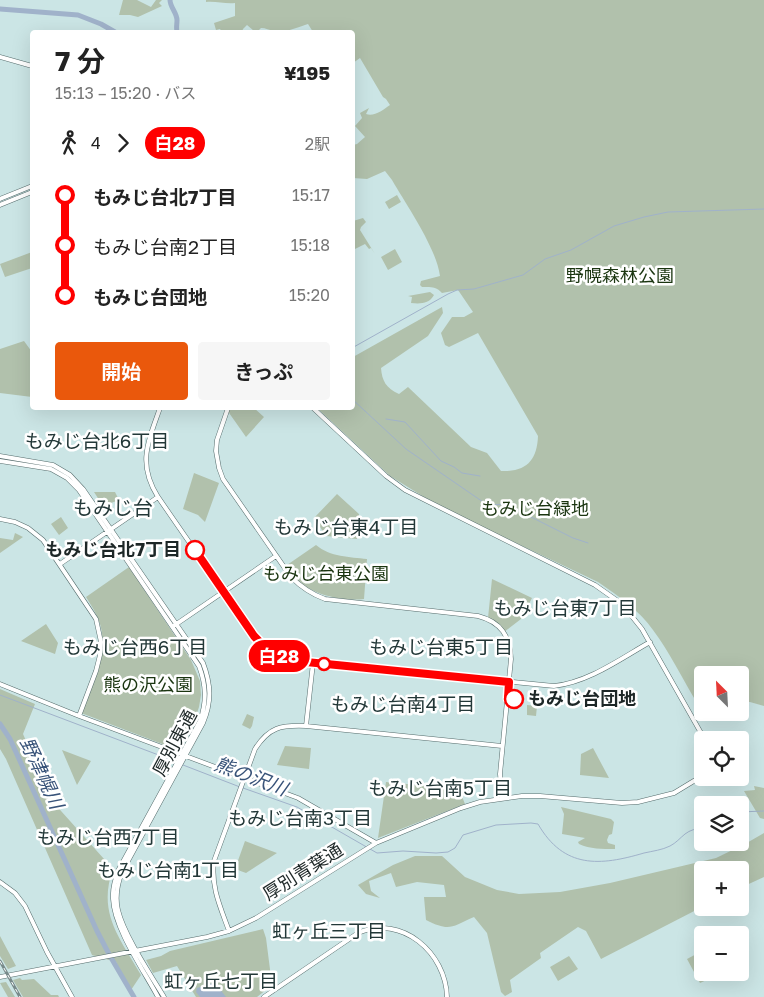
<!DOCTYPE html>
<html lang="ja">
<meta charset="utf-8">
<style>
body{margin:0;font-family:"Golos Text","Noto Sans JP",sans-serif;background:#f6f6f6;color:#222;height:100vh;display:flex;flex-direction:column;font-size:19px;white-space:nowrap}
*{box-sizing:border-box;margin:0}
p{font-size:16px;color:#767676}
.icon{flex:none;width:28px;height:28px;fill:none;stroke:currentColor;stroke-width:2;stroke-linecap:round;stroke-linejoin:round}
.map{position:relative;flex:1;overflow:hidden}
.details{position:absolute;left:30px;top:30px;width:325px;height:380px;display:flex;flex-direction:column;background:#fff;border-radius:5px;box-shadow:0 5px 20px #0002}
.details>*{flex:none}
.badge{padding:0 10px;border-radius:16px;font-size:18px;line-height:32px}
.needle{width:32px;rotate:336deg}
.controls{position:absolute;left:694px;top:666px;display:grid;gap:10px}
.controls a{display:grid;place-items:center;width:55px;height:55px;border-radius:5px;background:#fff;box-shadow:0 5px 20px #0002;font-size:25px}
.map>.badge{position:absolute;translate:-50% -50%;box-shadow:0 0 0 2px #fff}
.legs{display:flex;align-items:center;gap:8px;height:55px;padding:0 25px;font-size:16px}
.legs p{margin-inline-start:auto}
.overview{display:flex;align-items:center;justify-content:space-between;height:85px;padding:0 25px}
h1{font-size:28px;font-weight:700;line-height:38px}
.action{display:flex;gap:10px;margin-top:auto;padding:10px 25px}
.action a{flex:1;height:58px;border-radius:5px;background:#ea580c;color:#fff;font-size:20px;font-weight:700;line-height:58px;text-align:center}
.action a+a{background:#f6f6f6;color:#222}
ul{padding:0 25px;list-style:none}
li{display:flex;align-items:center;gap:18px;height:50px;font-size:19px}
li i{display:grid;place-items:center;width:8px;height:100%;margin:0 6px;background:currentColor}
li i::after{content:'';width:12px;height:12px;margin:-6px;border:4px solid;border-radius:50%;background:#fff}
li p{margin-inline-start:auto}
li:first-child i{background:linear-gradient(#0000 50%,currentColor 0)}
li:last-child i{background:linear-gradient(currentColor 50%,#0000 0)}
.map>svg:first-child{display:block}
.green{fill:#b1c1ac}
.water{fill:#a0b2ca}
.lines{fill:none;stroke-linecap:round;stroke-linejoin:round}
.stream{stroke:#a0b2ca;stroke-width:1}
.river{stroke:#a0b2ca;stroke-width:5}
.secondary-casing{stroke:#556c6c;stroke-width:5}
.secondary{stroke:#fff;stroke-width:4}
.rail-casing{stroke:#788a8a;stroke-width:3}
.rail{stroke:#fff;stroke-width:1;stroke-dasharray:4;stroke-linecap:butt}
.line-1-casing{stroke:#fff;stroke-width:11}
.line-1{stroke:#f00;stroke-width:8}
.stop-1-dot{fill:#fff;stroke:#f00;stroke-width:2.5}
.labels{text-anchor:middle;stroke-width:5;stroke-linejoin:round;paint-order:stroke}
.park-label{font-size:18px;fill:#1a3510;stroke:#fff}
.stop-label{font-size:18px;font-weight:bold;fill:#1d2727;stroke:#fff;text-anchor:end}
.street-label{font-size:18px;fill:#1d2727;stroke:#fff}
.neighbourhood-label{font-size:19px;fill:#233838;stroke:#fff}
.water-label{font-size:19px;font-style:italic;fill:#385379;stroke:#fff}
.quarter-label{font-size:20px;fill:#233838;stroke:#fff}
</style>
<div class="map">
<svg width="764" height="997" viewBox="0 0 764 997">
<rect width="100%" height="100%" fill="#cbe5e5"/>
<path class="green" d="M123,0H137L151,7L156,0H162L159,3L162,6L138,17L130,15H119Z
M206,0H764V706L750,702H740V675H702V704L697,703C683,680 669,651 653,630C639,610 618,596 598,582L484,528L424,497L390,476L317,408H352L353,357L442,307L443,313L428,336L381,368C382,381 386,388 399,394L408,387L471,447L487,453L501,471C527,472 537,460 538,436L478,333L449,347L445,345L441,333L452,317H464L473,312L458,290L442,293C436,286 430,287 422,287L420,285L421,281L440,276C436,247 407,206 392,180L385,171L367,179L353,178V145L357,144L365,137L355,126L362,118L360,113L369,108L366,114C374,117 383,110 390,105L386,99L383,97L360,58L353,63L352,32H313L308,24C299,27 282,34 273,31C269,30 266,28 261,28L258,31H254L247,25L243,29L242,32H222L220,29L216,30L214,23L235,16V3C225,4 216,1 206,2Z
M397,195L401,202L389,209L385,202Z
M363,218L366,222L361,227L360,230L375,254L371,248L369,249L365,244L353,250V221Z
M395,249L402,262L388,270L381,257Z
M32,252V268L5,277L0,264Z
M430,292L434,295C429,304 420,304 411,303L412,297L408,296Z
M24,341L32,352V397L0,393V349Z
M228,408H254L264,417L246,437L227,410Z
M123,434L125,438L121,445L108,447L106,443Z
M194,473L219,483L205,522L198,515L183,509Z
M94,492H115L119,500L103,506Z
M337,494L359,514L357,539L326,536L314,518Z
M61,517L68,528L59,535L51,524Z
M15,533L23,537L0,553V538L13,540Z
M316,545C330,557 350,557 367,559L364,599C338,602 297,592 287,565Z
M129,567L191,660L200,681L201,695L199,707L195,719L178,750L81,713C92,686 109,654 100,624C97,614 91,605 86,597Z
M492,579L532,598L521,619L504,632L488,618Z
M46,624L58,643L55,654L21,641Z
M0,689L35,704L23,734L53,802L113,869C97,913 120,938 141,975L131,990L116,962L92,955L6,759L0,749Z
M527,705L537,706L536,716L527,715Z
M247,714L254,717L252,726L250,729L242,725Z
M285,746L311,748L309,769L277,765Z
M593,748L609,778L580,775L581,754Z
M62,750L91,761L77,785Z
M386,782L459,789L465,804L378,838Z
M754,786L764,788V819L760,818L744,791L755,790Z
M561,807L611,819L614,822L612,834L609,835L607,840L608,843L615,845V849C602,849 590,849 579,844L578,842L585,838L562,834L564,814Z
M764,833V877L740,888V870H702V907L601,959L586,931L578,927L540,953L541,958L510,980L512,992L505,996L501,992L487,933L474,917C451,927 450,932 426,920L424,897H446L444,885L417,882L396,887L391,873L369,881L371,891L380,898L366,894L358,885L393,865L415,856H442L465,877L497,890L519,894L560,892L610,883L716,858L745,844Z
M245,841L277,853L246,873L235,869Z
M263,929L266,938L272,985L257,997H196L177,966L153,973L146,960L161,956L170,951Z
M0,936L16,966L8,969L0,956Z
M702,951V972L722,973L700,983L687,959Z
M569,956L578,969L558,981L550,967Z
M20,978L22,980L34,979L51,995H58L59,997H23L13,980Z
M6,982L15,997H8L0,983Z"/>
<path class="water" d="M213,983L214,985L216,984L226,997H200L196,992L197,988Z"/>
<g class="lines">
<path class="stream" d="M352,348L448,294L457,290L474,289L523,275L545,259L571,250L614,226L644,217L668,212L764,209
M352,399L406,449L486,504L493,505L505,504L573,538L588,543
M386,419L405,422L441,461L454,467L462,473L480,476
M0,695L177,762
M183,765L240,787
M243,788L297,807L377,853L403,851L436,853L448,852L455,848L463,835L496,825L531,823L538,824C564,869 600,866 644,853C653,851 662,850 670,846C676,843 680,838 685,834C690,830 696,829 702,827
M740,812L764,811"/>
<path class="river" d="M170,0C170,7 177,13 177,20C177,25 176,27 177,32
M0,9L78,15L101,24L115,32
M0,724L10,739L97,931L110,956L134,997"/>
<g class="secondary-casing">
<path id="secondary" d="M0,57L32,66
M0,199L32,186
M0,205L32,192
M160,408C148,442 137,463 158,497L254,636L270,651L292,660L554,686C589,682 620,659 650,642
M228,408L217,440L216,451L219,468L223,479L291,577C301,587 311,594 325,599L478,616C501,622 510,636 511,659L500,774L502,798
M313,408L386,476L405,490L595,585L622,604L642,629L705,740
M0,456L53,465L70,475L83,489L203,663C211,684 212,702 203,723L122,872C117,885 115,897 118,910C124,935 150,974 164,997
M0,461L51,469L67,478L79,490L199,666C206,685 207,701 200,721L119,869C115,879 112,889 113,899C114,928 144,971 158,997
M0,519L15,522L28,528L43,540L96,619L101,642L100,655L96,671L79,716
M60,564L158,497
M175,625L276,556
M0,684L79,716L298,798L376,843
M306,726L313,663
M0,882L15,893L25,906L47,952L72,997
M229,931C220,906 211,888 214,861L255,749C269,727 281,725 306,726L502,746
M0,977L207,937L229,931L256,918L376,843L461,808L480,802L522,796H540L622,803L638,802L674,793L702,776
M264,997L358,933C402,914 446,953 447,997"/>
</g>
<use href="#secondary" class="secondary"/>
<g class="rail-casing">
<path id="rail" d="M0,961L20,997"/>
</g>
<use href="#rail" class="rail"/>
</g>
<g class="lines">
<g class="line-1-casing">
<path id="line-1" d="M195,550L254,636C269,653 284,659 306,662L509,682L508,698L514,699"/>
</g>
<use href="#line-1" class="line-1"/>
</g>
<g class="stop-1-dot">
<circle cx="195" cy="550" r="9"/>
<circle cx="324" cy="664" r="6"/>
<circle cx="514" cy="699" r="9"/>
</g>
<g class="labels">
<g class="park-label">
<text x="620" y="282">野幌森林公園</text>
<text x="535" y="515">もみじ台緑地</text>
<text x="326" y="580">もみじ台東公園</text>
<text x="148" y="691">熊の沢公園</text>
</g>
<g class="stop-label">
<text x="181" y="556">もみじ台北7丁目</text>
<text x="528" y="705" text-anchor="start">もみじ台団地</text>
</g>
<g class="street-label">
<text transform="translate(175 743) rotate(-62)" y="6">厚別東通</text>
<text transform="translate(303 872) rotate(-32)" y="6">厚別青葉通</text>
</g>
<g class="neighbourhood-label">
<text x="97" y="448">もみじ台北6丁目</text>
<text x="346" y="534">もみじ台東4丁目</text>
<text x="565" y="615">もみじ台東7丁目</text>
<text x="135" y="654">もみじ台西6丁目</text>
<text x="441" y="654">もみじ台東5丁目</text>
<text x="403" y="711">もみじ台南4丁目</text>
<text x="440" y="795">もみじ台南5丁目</text>
<text x="300" y="825">もみじ台南3丁目</text>
<text x="108" y="844">もみじ台西7丁目</text>
<text x="168" y="877">もみじ台南1丁目</text>
<text x="329" y="938">虹ヶ丘三丁目</text>
<text x="221" y="988">虹ヶ丘七丁目</text>
</g>
<g class="water-label">
<text transform="translate(42 773) rotate(65)" y="7">野津幌川</text>
<text transform="translate(251 776) rotate(21)" y="7">熊の沢川</text>
</g>
<g class="quarter-label">
<text x="113" y="515">もみじ台</text>
</g>
</g>
</svg>
<div class="controls">
<a><svg class="needle" viewBox="-14 -14 28 28"><path d="M0-13l5 13h-10z" fill="#e53935"/><path d="M0 13l5-13h-10z" fill="#767676"/></svg></a>
<a><svg class="icon" aria-label="locate" viewBox="0 0 24 24"><circle cx="12" cy="12" r="6"/><path d="M12 2v4M12 18v4M2 12h4M18 12h4"/></svg></a>
<a><svg class="icon" aria-label="layers" viewBox="0 0 24 24"><path d="M12 4l9 5-9 5-9-5zM3 14l9 5 9-5"/></svg></a>
<a>+</a>
<a>−</a>
</div>
<b class="badge" style="left:279px;top:656px;background:#f00;color:#fff">白28</b>
<section class="details">
<div class="overview"><div><h1>7 分</h1><p>15:13 – 15:20 · バス</p></div><b>¥195</b></div>
<div class="legs"><svg class="icon" aria-label="walk" viewBox="0 0 24 24"><circle cx="13" cy="4" r="2"/><path d="M13 8l-2 6 4 7M11 14l-3 7M7 12l3-4h3l4 4"/></svg>4<svg class="icon" aria-label="forward" viewBox="0 0 24 24"><path d="M9 5l7 7-7 7"/></svg><b class="badge" style="background:#f00;color:#fff">白28</b><p>2駅</p></div>
<ul>
<li><i style="color:#f00"></i><b>もみじ台北7丁目</b><p>15:17</p></li>
<li><i style="color:#f00"></i><span>もみじ台南2丁目</span><p>15:18</p></li>
<li><i style="color:#f00"></i><b>もみじ台団地</b><p>15:20</p></li>
</ul>
<div class="action"><a>開始</a><a>きっぷ</a></div>
</section>
</div>
